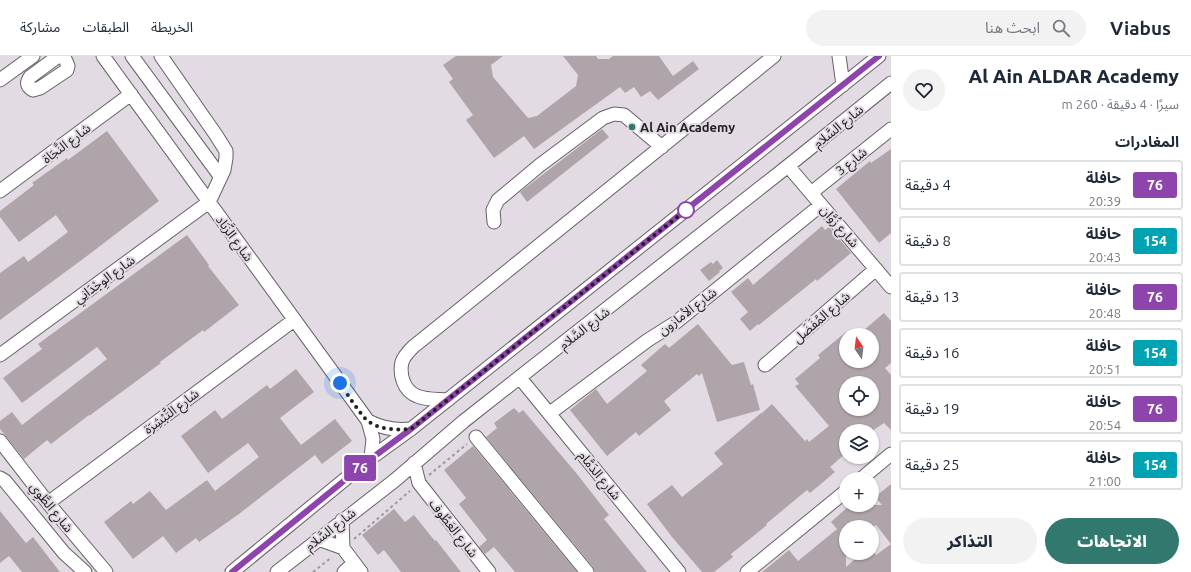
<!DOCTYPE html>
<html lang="ar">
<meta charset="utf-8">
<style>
body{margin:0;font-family:Ubuntu,"Noto Sans Arabic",sans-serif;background:#f2f2f3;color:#1f2937;direction:rtl;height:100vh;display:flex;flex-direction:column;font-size:15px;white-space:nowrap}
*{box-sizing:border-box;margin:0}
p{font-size:13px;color:#747a83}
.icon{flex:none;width:22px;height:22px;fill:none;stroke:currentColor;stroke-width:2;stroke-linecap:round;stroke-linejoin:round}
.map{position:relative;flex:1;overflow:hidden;direction:ltr}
.details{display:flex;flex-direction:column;background:#fff;width:300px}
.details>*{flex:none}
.badge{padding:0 8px;border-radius:3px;font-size:14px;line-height:26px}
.needle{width:26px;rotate:346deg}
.tools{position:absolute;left:839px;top:272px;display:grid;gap:8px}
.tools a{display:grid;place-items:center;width:40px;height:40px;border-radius:50%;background:#fff;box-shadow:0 1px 3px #0004;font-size:20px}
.you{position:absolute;width:20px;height:20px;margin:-10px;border:3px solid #fff;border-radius:50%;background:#1a73e8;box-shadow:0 0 0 6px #1a73e833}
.map>.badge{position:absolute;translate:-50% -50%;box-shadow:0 0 0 2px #fff}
h2{padding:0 12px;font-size:15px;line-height:36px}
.round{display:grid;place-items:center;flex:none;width:42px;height:42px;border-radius:21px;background:#f2f2f3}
.summary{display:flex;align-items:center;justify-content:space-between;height:68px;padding:0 12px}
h1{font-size:19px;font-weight:800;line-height:30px}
.cta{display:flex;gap:8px;margin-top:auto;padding:8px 12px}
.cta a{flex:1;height:46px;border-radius:24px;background:#31786e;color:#fff;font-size:16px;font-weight:800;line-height:46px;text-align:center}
.cta a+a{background:#f2f2f3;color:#1f2937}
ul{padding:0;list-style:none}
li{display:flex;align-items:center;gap:12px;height:50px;margin:0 8px 6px;padding:0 4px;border:2px solid #e0e1e3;border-radius:4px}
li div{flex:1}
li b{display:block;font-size:15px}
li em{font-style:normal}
li .badge{min-width:44px;font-weight:700;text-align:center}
header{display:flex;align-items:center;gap:24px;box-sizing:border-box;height:56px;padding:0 20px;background:#fff;border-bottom:1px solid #e0e1e3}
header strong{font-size:19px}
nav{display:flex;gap:22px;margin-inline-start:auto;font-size:14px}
.search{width:280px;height:36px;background:#f2f2f3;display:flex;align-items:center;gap:10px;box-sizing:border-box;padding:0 14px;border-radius:22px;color:#747a83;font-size:15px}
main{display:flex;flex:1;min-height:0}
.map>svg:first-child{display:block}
.building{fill:#afa4a9;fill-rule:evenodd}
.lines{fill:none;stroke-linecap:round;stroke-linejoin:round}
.minor-casing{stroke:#676068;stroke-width:15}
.path{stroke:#9d979e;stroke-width:2;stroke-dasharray:3 3;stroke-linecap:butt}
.minor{stroke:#fff;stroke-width:13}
.line-casing{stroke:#fff;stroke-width:9}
.line{stroke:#8e44ad;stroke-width:6}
.walk{stroke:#232023;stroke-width:4;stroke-dasharray:0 7.2}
.poi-dot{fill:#31786e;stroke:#e3dbe4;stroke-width:1.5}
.stop-dot{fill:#fff;stroke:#8e44ad;stroke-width:2}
.labels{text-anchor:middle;stroke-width:4;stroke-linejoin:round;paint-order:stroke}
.street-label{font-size:13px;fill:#232023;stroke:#e3dbe4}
.poi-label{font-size:13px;font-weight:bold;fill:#232023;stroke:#e3dbe4;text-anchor:start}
</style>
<header>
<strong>Viabus</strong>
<div class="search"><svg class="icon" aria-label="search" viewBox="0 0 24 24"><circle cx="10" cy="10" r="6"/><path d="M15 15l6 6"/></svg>ابحث هنا</div>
<nav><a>الخريطة</a><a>الطبقات</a><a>مشاركة</a></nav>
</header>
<main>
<section class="details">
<div class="summary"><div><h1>Al Ain ALDAR Academy</h1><p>سيرًا · 4 دقيقة · 260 m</p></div><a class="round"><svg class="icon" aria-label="heart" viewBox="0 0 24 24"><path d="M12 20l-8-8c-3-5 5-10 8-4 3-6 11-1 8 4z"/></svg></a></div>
<h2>المغادرات</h2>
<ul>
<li><span class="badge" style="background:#8e44ad;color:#fff">76</span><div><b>حافلة</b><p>20:39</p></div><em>4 دقيقة</em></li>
<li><span class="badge" style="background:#00a3b4;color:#fff">154</span><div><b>حافلة</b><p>20:43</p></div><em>8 دقيقة</em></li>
<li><span class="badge" style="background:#8e44ad;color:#fff">76</span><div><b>حافلة</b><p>20:48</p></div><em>13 دقيقة</em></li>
<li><span class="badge" style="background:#00a3b4;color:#fff">154</span><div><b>حافلة</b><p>20:51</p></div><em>16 دقيقة</em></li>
<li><span class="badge" style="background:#8e44ad;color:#fff">76</span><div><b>حافلة</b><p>20:54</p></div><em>19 دقيقة</em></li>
<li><span class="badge" style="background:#00a3b4;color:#fff">154</span><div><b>حافلة</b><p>21:00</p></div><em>25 دقيقة</em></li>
</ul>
<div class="cta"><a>الاتجاهات</a><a>التذاكر</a></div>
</section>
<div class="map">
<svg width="891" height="516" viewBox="0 0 891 516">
<rect width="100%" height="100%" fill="#e3dbe4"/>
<path class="building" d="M456,0H503L491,9L493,21L528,62L537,60L576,30L578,19L563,0H596L598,3H609L613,0H659L673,20L693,5L699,13L658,44L650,35L641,41L634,31L625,37L620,31L534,93L524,80L494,102L466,64L473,59L449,26L453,23L443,9Z
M602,73L609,81L527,146L520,136Z
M107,75L159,145L83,203L0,264V217L24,200L28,206L68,176L56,159L19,186L0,161V155L34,129L32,127L67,102L68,104Z
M891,93V177L879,187L836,133L870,105L871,107Z
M822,170L825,174L829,171L851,197L817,225L816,223L759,269L758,268L750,275L740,263L748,256L731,236L748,222L753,229Z
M187,179L209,209L208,210L239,249L204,276L203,274L160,306L161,307L89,360V359L51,388L47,384L24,403L0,373V365L12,356L22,369L107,303L97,291L22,347L3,322L42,293L38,288Z
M717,204L723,212L719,215L720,216L709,225L700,214L711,206L713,208Z
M884,257L891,265V307L885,312L891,319V374L884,367L872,375H846V397L830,411L835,416L810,437L807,434L766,468L767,469L731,498L733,501L714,516H702L672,481L647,448L672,429L682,441L723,408L714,397L761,357V358L772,348L805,385L807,383L809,386L829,370L795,330L799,328L795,323L820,302L818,299L846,276V305H872V279H858ZM846,327H872V353H846Z
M698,268L732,309L744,306L751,329L753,328L760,354L717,366L702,317L699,320L697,318L664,345L671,354L639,380L636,376L607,400L570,354L596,333L607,348L647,315L641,309L665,288L669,292Z
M296,313L314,336L280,362L301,389L335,363L352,385L322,408L315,399L239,458L199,486L196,482L176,497L163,480L133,503L104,466L131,445L133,448L150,435L166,454L207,424L215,435L259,401L248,387L208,417L181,380L215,354L222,363L267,329L270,333Z
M514,352L519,357L523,354L577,418L609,459L604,463L647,516H595L593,511L486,381L497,372L494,367Z
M473,390L577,516H515L494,491L485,498L479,491L487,484L459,448L466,442L444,414Z
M891,428V516H762L789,494L798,505L837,473L831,466L850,449H882L875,441ZM876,469L891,488L876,499L874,497H862L846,511V471H873Z
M394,453L405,466L414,459L435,485L436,484L461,516H401L384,494L378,499L362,479Z
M0,455L26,487L33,481L60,516H22L9,500L0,507Z"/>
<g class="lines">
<g class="minor-casing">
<path id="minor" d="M103,0L368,365L373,383L371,402
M132,0L220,120
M839,0L843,29
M57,1H61L65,3L68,10L67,14L40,32L33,34C27,31 26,27 30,21Z
M0,24L33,0
M788,110L891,231
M0,135L131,38
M811,137L891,73
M494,166L493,154L498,144L540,109L603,62L614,58L624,59L662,91
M0,299L209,146L224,114L226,102V95L216,79L161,0
M765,309L876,213
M520,322L679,516
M448,344C438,343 426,344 417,340C404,335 399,319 402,306C404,300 409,295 413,291L774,0
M550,357L648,284L675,267L821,149
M368,365C382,372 395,375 411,373
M476,381L587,516
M0,385L48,447L106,516
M414,407L419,427L489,516
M0,422L5,425L64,497L85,516
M861,423L891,398
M48,447L294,264
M342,464L343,492
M318,483L343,492L361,516
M232,516L371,402L411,373L879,0
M277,516L394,425L464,365L788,110L891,27
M344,516L354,507
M747,516L846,435"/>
</g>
<path class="path" d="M429,419L467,388
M354,483L410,435
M313,516L332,501"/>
<use href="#minor" class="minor"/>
</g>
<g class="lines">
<g class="line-casing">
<path id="line" d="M232,516L372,402L411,373L879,0"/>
</g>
<use href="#line" class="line"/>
<path class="walk" d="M340,327C346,336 361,360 368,365C380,374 397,374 411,373L686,154"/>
</g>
<circle class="poi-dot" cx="632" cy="71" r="4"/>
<circle class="stop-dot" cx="686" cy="154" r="8"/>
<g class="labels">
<g class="street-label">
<text transform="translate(838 70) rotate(-39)" y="5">شارع السَّلام</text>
<text transform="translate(66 87) rotate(-37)" y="5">شارع النَّجَاة</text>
<text transform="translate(851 105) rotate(-39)" y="5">شارع 3</text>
<text transform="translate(840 170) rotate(49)" y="5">شارع زُوَّان</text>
<text transform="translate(235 182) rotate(54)" y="5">شارع الزَّبَاد</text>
<text transform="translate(104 223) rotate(-36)" y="5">شارع الوِجْدَانِي</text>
<text transform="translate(687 255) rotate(-37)" y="5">شارع الأمازون</text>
<text transform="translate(821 261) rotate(-41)" y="5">شارع المُفَضَل</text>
<text transform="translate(584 272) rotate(-38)" y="5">شارع السَّلام</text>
<text transform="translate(171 355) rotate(-37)" y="5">شارع التَّبْشِرَة</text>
<text transform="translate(600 419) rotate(51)" y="5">شارع الدَمَّام</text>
<text transform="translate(52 451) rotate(51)" y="5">شارع الطَّوِي</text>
<text transform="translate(454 472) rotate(52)" y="5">شارع العَطُوف</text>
<text transform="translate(330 473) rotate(-38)" y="5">شارع السَّلام</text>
</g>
<g class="poi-label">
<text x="640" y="76">Al Ain Academy</text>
</g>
</g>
</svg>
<div class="tools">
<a><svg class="needle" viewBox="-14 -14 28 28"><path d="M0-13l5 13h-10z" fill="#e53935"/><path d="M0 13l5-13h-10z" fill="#747a83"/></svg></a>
<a><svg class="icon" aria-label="locate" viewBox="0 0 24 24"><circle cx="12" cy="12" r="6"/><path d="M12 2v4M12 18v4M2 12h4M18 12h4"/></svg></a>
<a><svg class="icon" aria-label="layers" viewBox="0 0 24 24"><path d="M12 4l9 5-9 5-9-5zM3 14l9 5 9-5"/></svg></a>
<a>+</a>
<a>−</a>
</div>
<div class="you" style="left:340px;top:327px"></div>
<b class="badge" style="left:360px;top:412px;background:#8e44ad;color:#fff">76</b>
</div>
</main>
